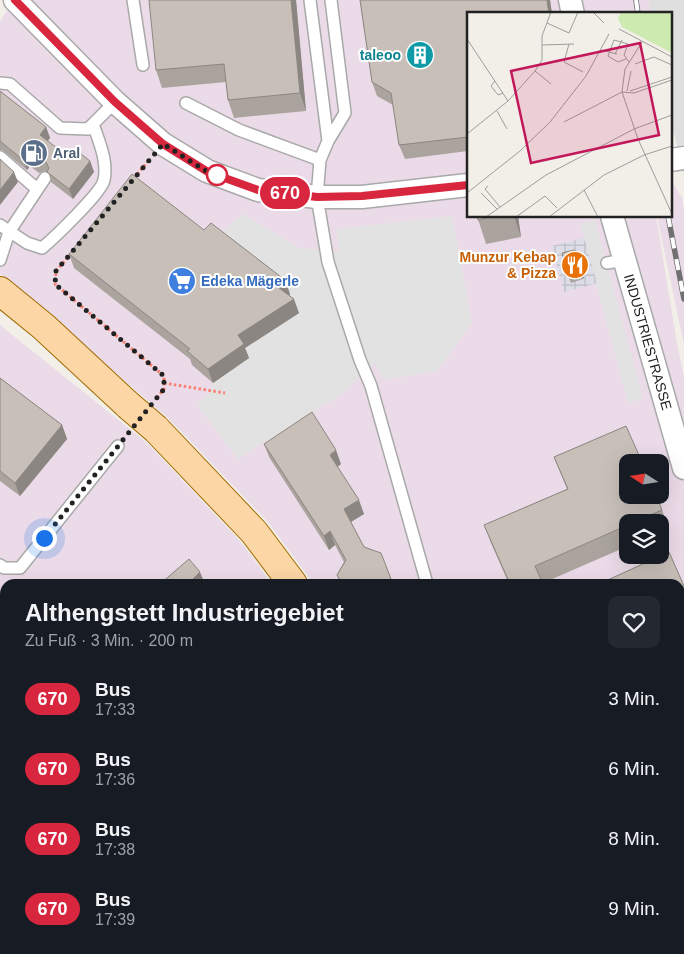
<!DOCTYPE html>
<html lang="de">
<meta charset="utf-8">
<style>
body{margin:0;font-family:Helvetica,sans-serif;background:#242831;color:#f1f3f6;height:100vh;display:flex;flex-direction:column;font-size:19px;white-space:nowrap}
*{box-sizing:border-box;margin:0}
p{font-size:16px;color:#9ea1a6}
.icon{flex:none;width:28px;height:28px;fill:none;stroke:currentColor;stroke-width:2;stroke-linecap:round;stroke-linejoin:round}
.map{position:relative;flex:1;overflow:hidden}
.side{position:absolute;left:0px;top:579px;width:685px;height:376px;display:flex;flex-direction:column;background:#171b24;border-radius:15px 15px 0 0;box-shadow:0 5px 20px #0002}
.side>*{flex:none}
.badge{padding:0 10px;border-radius:16px;font-size:18px;line-height:32px}
.needle{width:32px;rotate:282deg}
.tools{position:absolute;left:619px;top:454px;display:grid;gap:10px}
.tools a{display:grid;place-items:center;width:50px;height:50px;border-radius:10px;background:#171b24;box-shadow:0 5px 20px #0002;font-size:25px}
.you{position:absolute;width:25px;height:25px;margin:-12px;border:4px solid #fff;border-radius:50%;background:#1a73e8;box-shadow:0 0 0 8px #1a73e833}
.map>.badge{position:absolute;translate:-50% -50%;box-shadow:0 0 0 2px #fff}
.round{display:grid;place-items:center;flex:none;width:52px;height:52px;border-radius:10px;background:#242831}
.summary{display:flex;align-items:center;justify-content:space-between;height:85px;padding:0 25px}
h1{font-size:24px;font-weight:600;line-height:38px}
ul{padding:0;list-style:none}
li{display:flex;align-items:center;gap:15px;height:70px;padding:0 25px}
li div{flex:1}
li b{display:block;font-size:19px}
li em{font-style:normal}
li .badge{min-width:55px;font-weight:700;text-align:center}
.map>svg:first-child{display:block}
.residential{fill:#e0dfdf}
.industrial{fill:#ebdbe8;fill-rule:evenodd}
.parking{fill:#e2e2e2}
.plaza{fill:url(#plaza-grid)}
.lines{fill:none;stroke-linecap:round;stroke-linejoin:round}
.lane-casing{stroke:#a9a9a9;stroke-width:14}
.street-casing{stroke:#a9a9a9;stroke-width:25}
.primary-casing{stroke:#a06b00;stroke-width:30}
.path{stroke:#fa8072;stroke-width:3;stroke-dasharray:2.5 2.5;stroke-linecap:butt}
.lane{stroke:#fff;stroke-width:11}
.street{stroke:#fff;stroke-width:22}
.primary{stroke:#fcd6a4;stroke-width:28}
.rail-casing{stroke:#707070;stroke-width:5.5}
.rail{stroke:#fff;stroke-width:4;stroke-dasharray:11;stroke-linecap:butt}
.primary-bridge-casing{stroke:#a06b00;stroke-width:30;stroke-linecap:butt}
.primary-bridge{stroke:#fcd6a4;stroke-width:28}
.wall{fill:#aba49e}
.shaded-wall{fill:#8b8681}
.building{fill:#c7bfb8;stroke:#8b8681}
.line-casing{stroke:#fff;stroke-width:11}
.line{stroke:#d7263d;stroke-width:8}
.walk{stroke:#222;stroke-width:5;stroke-dasharray:0 9}
.stop-dot{fill:#fff;stroke:#d7263d;stroke-width:2.5}
.labels{text-anchor:middle;stroke-width:4;stroke-linejoin:round;paint-order:stroke}
.culture-label{font-size:14px;font-weight:bold;fill:#0d838f;stroke:#fff;text-anchor:end}
.service-label{font-size:14px;font-weight:bold;fill:#4e5e75;stroke:#fff;text-anchor:start}
.food-label{font-size:14px;font-weight:bold;fill:#c56008;stroke:#fff;text-anchor:end}
.shop-label{font-size:14px;font-weight:bold;fill:#366cbe;stroke:#fff;text-anchor:start}
.street-label{font-size:14px;fill:#222;stroke:#fff}
.inset-road{fill:none;stroke:#9f9d99;stroke-width:1}
.view{fill:#c2185b;fill-opacity:0.15;stroke:#c2185b;stroke-width:2.5}
.inset-edge{fill:none;stroke:#222;stroke-width:2.5}
</style>
<div class="map">
<svg width="684" height="954" viewBox="0 0 684 954">
<defs>
<pattern id="plaza-grid" width="8" height="8" patternUnits="userSpaceOnUse" patternTransform="scale(1.25)"><rect width="8" height="8" fill="#dddde8"/><path d="M0 4h8M4 0v8" fill="none" stroke="#bdbdc7"/></pattern>
</defs>
<rect width="100%" height="100%" fill="#f2efe9"/>
<path class="residential" d="M648,0H684V175L670,116V14H651Z"/>
<path class="industrial" d="M14,0H648L651,14H468V216H656L678,349L684,376V954H566L564,950H680V584H314L267,521L168,418L0,274V21ZM628,462H660V495H628ZM628,522H660V555H628Z
M670,178L682,198L684,209V345L657,216H670Z
M0,325L146,442L241,542L272,584H5V950H526L528,954H0Z"/>
<path class="parking" d="M243,214L299,248L339,251L336,229L452,216L472,323L437,371L384,380L375,363L342,394L238,459L196,404L208,395L213,383L248,358L244,349L299,313L284,302L290,294L216,237Z
M595,220L643,399L628,403L580,223Z"/>
<path class="plaza" d="M584,238L597,283L564,292L552,246Z"/>
<g class="lines">
<g class="lane-casing">
<path id="lane" d="M133,0L143,65
M310,0L328,141
M331,0L345,113L328,141L320,160L317,197L328,262L360,360L371,386L427,584
M0,83L10,84L60,128L88,129L115,102
M186,103L239,130L320,160
M0,157L37,189
M0,225L27,243L42,248C54,238 102,192 104,180C108,161 99,142 93,124
M0,260L9,232L45,178
M607,263L624,260
M0,565L4,568H20L118,446"/>
</g>
<g class="street-casing">
<path id="street" d="M15,0L115,102L163,144L207,171L258,190L317,197H362L468,185
M570,0L573,14
M670,160L684,158
M612,216L684,468
M0,749L5,754
M166,950L169,954"/>
</g>
<g class="primary-casing">
<path id="primary" d="M0,291L44,327L128,405
M156,429L254,532L293,584
M550,950L552,954"/>
</g>
<path class="path" d="M134,178L149,160
M71,254L56,271L55,284L164,376V389L156,399
M164,383L225,393
M0,637L5,619"/>
<use href="#lane" class="lane"/>
<use href="#street" class="street"/>
<use href="#primary" class="primary"/>
<g class="rail-casing">
<path id="rail" d="M636,0L638,14
M668,216L684,299"/>
</g>
<use href="#rail" class="rail"/>
<g class="primary-bridge-casing">
<path id="primary-bridge" d="M128,405L156,429"/>
</g>
<use href="#primary-bridge" class="primary-bridge"/>
</g>
<path class="wall" d="M296,0L306,111L234,118L228,100L226,82L162,88L156,70Z
M360,0H550L552,14H468V151L405,159L399,145L393,105L377,96L372,82Z
M0,91L46,127L50,138L48,141L70,158L90,161L94,172L73,199L51,182L48,171H45L39,173L30,166L27,170L2,150H0Z
M477,216H518L521,237L486,244Z
M204,230L285,280L290,294L289,295L299,313L245,348L249,358L213,383L192,365L190,359L74,268L69,254Z
M580,253L586,272L583,279L571,283L569,278Z
M0,378L62,425L67,439L20,496L0,481Z
M264,444L341,464L337,467L364,514L351,522L364,547L393,584H340L337,575L344,562L335,545L329,550L269,457Z
M554,457L662,510L669,528L660,532V522H628V546L543,583V584H509L491,543L484,525L567,489Z
M680,584L684,586V622L680,623Z
M680,690L684,697V954H657L655,950H680Z
M365,950H466L468,954H367Z"/>
<path class="shaded-wall" d="M291,0H296L306,111L300,93Z
M547,0H550L552,14H549Z
M46,127L50,138L44,145L40,135Z
M26,156L30,166L27,170L23,160Z
M90,161L94,172L73,199L69,189Z
M14,172L18,182L0,205V190Z
M514,216H518L521,237Z
M580,253L586,272L583,279L581,274Z
M285,280L290,294L284,302L279,288Z
M294,299L299,313L245,348L249,358L213,383L208,369L238,335Z
M62,425L67,439L20,496L15,483Z
M336,450L341,464L335,469L330,455Z
M359,500L364,514L349,523L344,509Z
M330,531L335,545L329,550L324,536Z
M200,572L205,584H188Z
M5,891V903L3,904L0,894Z"/>
<path class="building" d="M149,0H291L300,93L228,100L224,64L156,70Z
M360,0H547L549,14H468V137L399,145L391,93L372,82Z
M0,91L46,127L40,135L70,158L76,150L90,161L69,189L47,172L49,168L46,162L41,160L36,163L26,156L23,160L0,141Z
M0,159L14,172L0,190Z
M132,174L204,230L211,223L285,280L279,288L294,299L238,335L244,344L208,369L187,351L190,349L69,254Z
M477,216H496L478,220Z
M574,250L580,253L584,267L581,274L569,278L562,253Z
M0,378L62,425L15,483L0,471Z
M312,412L336,450L330,455L359,500L344,509L364,547L381,553L393,584H342L337,575L346,560L330,531L324,536L264,444Z
M626,426L642,462H628V495H656L662,510L634,522H628V525L535,566L543,584H510L484,525L568,489L554,457Z
M669,552L684,586V601L680,603V584H599Z
M189,559L200,572L188,584H160Z
M680,690L684,697V940L680,942Z
M5,864V891L0,894V868Z
M366,950H461L451,954H367Z
M658,950H665L660,953Z"/>
<g class="lines">
<g class="line-casing">
<path id="line" d="M15,0L115,102L163,144L208,172L258,190L317,197L362,196L468,185"/>
</g>
<use href="#line" class="line"/>
<path class="walk" d="M44,538L164,389V376L55,284L56,271L163,144L208,172L224,178L217,175"/>
</g>
<defs>
<g id="building-disc" transform="scale(1.4375)"><circle r="9.5" fill="#0f9aa8" stroke="#fff"/><path d="M-4-6H4V6H1V3H-1V6H-4ZM-2.5-4.3h1.7v1.8h-1.7ZM.8-4.3h1.7v1.8H.8ZM-2.5-1h1.7V.8h-1.7ZM.8-1h1.7V.8H.8Z" fill="#fff"/></g>
<g id="fuel-disc" transform="scale(1.4375)"><circle r="9.5" fill="#5c6f8a" stroke="#fff"/><path d="M-5.5-6h7V0h2V4h1.3V-2.5L3-4.5l.8-.8L6-3V5H2.5V1h-1V6h-7ZM-4.2-4.7v3.2H.2V-4.7Z" fill="#fff"/></g>
<g id="restaurant-disc" transform="scale(1.4375)"><circle r="9.5" fill="#e8710a" stroke="#fff"/><path d="M-5-6h1v4h1v-4h1v4h1v-4h1v5L-1.5 .5V6h-2V.5L-5-1ZM5-6V6H3V1.5H1.5Q1.5-4 5-6Z" fill="#fff"/></g>
<g id="supermarket-disc" transform="scale(1.4375)"><circle r="9.5" fill="#3f7fe0" stroke="#fff"/><path d="M-6-5.5h2.5l.6 2H6L4.5 2H-2.5L-4.4-4H-6ZM-1.5 3.2a1.3 1.3 0 1 0 .1 0ZM3 3.2a1.3 1.3 0 1 0 .1 0Z" fill="#fff"/></g>
</defs>
<g fill-rule="evenodd">
<use href="#building-disc" x="420" y="55"/>
<use href="#fuel-disc" x="34" y="153"/>
<use href="#restaurant-disc" x="575" y="265"/>
<use href="#supermarket-disc" x="182" y="281"/>
</g>
<circle class="stop-dot" cx="217" cy="175" r="10"/>
<g class="labels">
<g class="culture-label">
<text x="401" y="60">taleoo</text>
</g>
<g class="service-label">
<text x="53" y="158">Aral</text>
</g>
<g class="food-label">
<text x="556" y="262">Munzur Kebap<tspan x="556" dy="16">&amp; Pizza</tspan></text>
</g>
<g class="shop-label">
<text x="201" y="286">Edeka Mägerle</text>
</g>
<g class="street-label">
<text transform="translate(648 342) rotate(74)" y="5">INDUSTRIESTRASSE</text>
</g>
</g>
<g transform="translate(467 12)">
<rect width="205" height="205" fill="#f2efe9"/>
<path d="M154,0H205V41L155,15L151,6Z" fill="#cdebb0"/>
<path class="inset-road" d="M126,0L137,11M80,11L102,21L111,0M152,17L205,45M0,27L41,89M175,30L158,57L155,80L171,127L205,202M102,32L97,50L116,60M75,33L107,32M134,38L150,42M148,42L155,28M159,47L151,50L141,44L147,28L161,32L157,43L162,50M168,52L187,45L205,53M68,59L84,72M28,69L24,74L31,83L36,81M160,79L164,59M163,79L205,65M30,99L40,117M97,110L155,80L167,81L205,68M0,122L41,89L68,59L75,48V24L84,0M21,174L18,177L33,195M117,178L131,205M0,181L53,139L83,110L119,64L142,22M14,181L30,197M19,205L79,163L167,117L205,103M49,205L78,184L90,196M82,205L137,163L177,143L205,134"/>
<path class="view" d="M173,31L192,123L64,151L44,59Z"/>
<rect width="205" height="205" class="inset-edge"/>
</g>
</svg>
<div class="tools">
<a><svg class="needle" viewBox="-14 -14 28 28"><path d="M0-13l5 13h-10z" fill="#e53935"/><path d="M0 13l5-13h-10z" fill="#9ea1a6"/></svg></a>
<a><svg class="icon" aria-label="layers" viewBox="0 0 24 24"><path d="M12 4l9 5-9 5-9-5zM3 14l9 5 9-5"/></svg></a>
</div>
<div class="you" style="left:44px;top:538px"></div>
<b class="badge" style="left:285px;top:193px;background:#d7263d;color:#fff">670</b>
<section class="side">
<div class="summary"><div><h1>Althengstett Industriegebiet</h1><p>Zu Fuß · 3 Min. · 200 m</p></div><a class="round"><svg class="icon" aria-label="heart" viewBox="0 0 24 24"><path d="M12 20l-8-8c-3-5 5-10 8-4 3-6 11-1 8 4z"/></svg></a></div>
<ul>
<li><span class="badge" style="background:#d7263d;color:#fff">670</span><div><b>Bus</b><p>17:33</p></div><em>3 Min.</em></li>
<li><span class="badge" style="background:#d7263d;color:#fff">670</span><div><b>Bus</b><p>17:36</p></div><em>6 Min.</em></li>
<li><span class="badge" style="background:#d7263d;color:#fff">670</span><div><b>Bus</b><p>17:38</p></div><em>8 Min.</em></li>
<li><span class="badge" style="background:#d7263d;color:#fff">670</span><div><b>Bus</b><p>17:39</p></div><em>9 Min.</em></li>
</ul>
</section>
</div>
